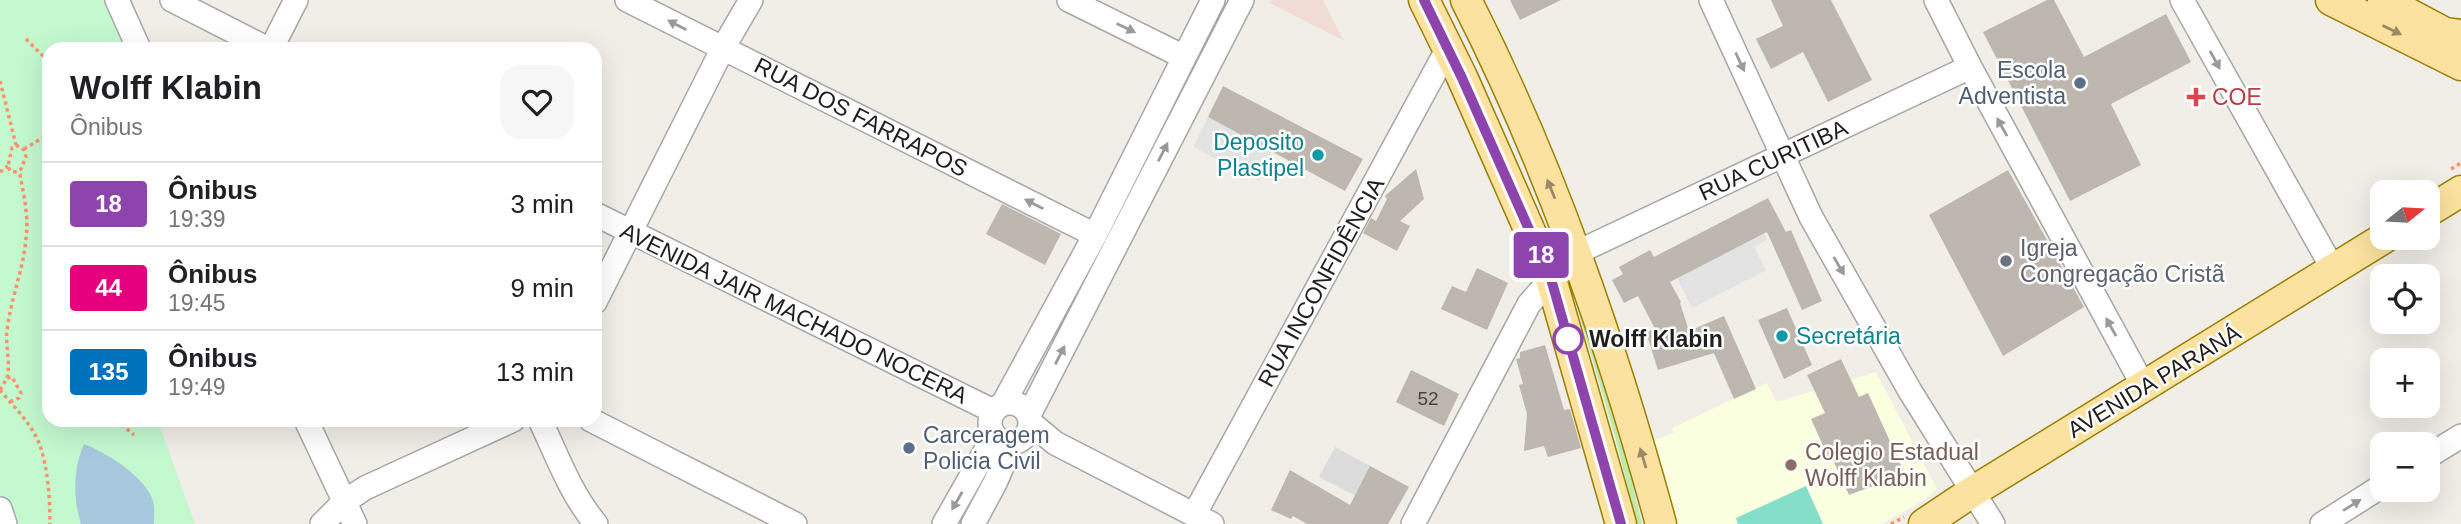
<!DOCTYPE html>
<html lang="pt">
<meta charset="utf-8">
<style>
body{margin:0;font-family:Helvetica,sans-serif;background:#f6f6f6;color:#202124;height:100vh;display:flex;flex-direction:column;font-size:26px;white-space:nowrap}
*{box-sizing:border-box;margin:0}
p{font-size:23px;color:#757577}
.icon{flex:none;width:38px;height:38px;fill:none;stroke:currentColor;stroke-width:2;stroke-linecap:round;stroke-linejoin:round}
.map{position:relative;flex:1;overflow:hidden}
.sheet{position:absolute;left:42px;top:42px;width:560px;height:385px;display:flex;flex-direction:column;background:#fff;border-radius:21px;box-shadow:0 7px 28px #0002}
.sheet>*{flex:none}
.badge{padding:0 14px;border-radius:5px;font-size:24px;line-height:46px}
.needle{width:46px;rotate:72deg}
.controls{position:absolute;left:2370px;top:180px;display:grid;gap:14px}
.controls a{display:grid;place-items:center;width:70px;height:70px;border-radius:14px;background:#fff;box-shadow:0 7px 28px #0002;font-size:35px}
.map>.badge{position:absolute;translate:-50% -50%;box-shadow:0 0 0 4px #fff}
.round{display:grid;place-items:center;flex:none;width:74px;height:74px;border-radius:21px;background:#f6f6f6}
.head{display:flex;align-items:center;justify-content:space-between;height:119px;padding:0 28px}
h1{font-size:33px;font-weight:700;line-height:52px}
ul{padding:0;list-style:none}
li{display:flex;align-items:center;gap:21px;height:84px;padding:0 28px;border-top:2px solid #e0e0e0}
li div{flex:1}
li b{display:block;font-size:26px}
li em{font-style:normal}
li .badge{min-width:77px;font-weight:700;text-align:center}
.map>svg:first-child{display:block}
.residential{fill:#dddcdc}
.commercial{fill:#f0dbd5}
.education{fill:#faffe0}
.grass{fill:#c1e9ac}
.park{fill:#c4f9d0}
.pitch{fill:#85deca}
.parking{fill:#e3e3e3}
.water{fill:#a7c8dd}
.building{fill:#bdb7af}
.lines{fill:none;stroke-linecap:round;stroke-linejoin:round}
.minor-casing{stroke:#a6a6a6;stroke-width:26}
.major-casing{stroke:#997f02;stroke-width:33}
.path{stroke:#f8936e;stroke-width:3.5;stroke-dasharray:3.5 3.5;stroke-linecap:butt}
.minor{stroke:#fff;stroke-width:23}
.major{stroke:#fbe2a0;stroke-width:30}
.oneway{fill:#9a9a9a}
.oneway2{fill:#988a66}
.line-casing{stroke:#fff;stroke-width:16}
.line{stroke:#8e44ad;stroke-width:10}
.service-dot{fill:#5c6f8a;stroke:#fff;stroke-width:2.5}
.health-dot{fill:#e0444e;stroke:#fff;stroke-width:2.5}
.culture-dot{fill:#0f9aa8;stroke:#fff;stroke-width:2.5}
.worship-dot{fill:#6b7280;stroke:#fff;stroke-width:2.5}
.stop-dot{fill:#fff;stroke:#8e44ad;stroke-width:3.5}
.education-dot{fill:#8d6e63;stroke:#fff;stroke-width:2.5}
.labels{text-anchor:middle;stroke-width:5;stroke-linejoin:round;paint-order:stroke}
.number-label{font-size:19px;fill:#464543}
.service-label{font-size:23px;fill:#4e5e75;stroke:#fff;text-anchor:end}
.health-label{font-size:23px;fill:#be3a42;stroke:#fff;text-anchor:start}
.street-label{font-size:23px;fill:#1f1f1f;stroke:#fff}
.culture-label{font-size:23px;fill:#0d838f;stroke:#fff;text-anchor:end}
.worship-label{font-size:23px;fill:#5b616d;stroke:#fff;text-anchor:start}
.stop-label{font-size:23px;font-weight:bold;fill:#1f1f1f;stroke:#fff;text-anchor:start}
.education-label{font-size:23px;fill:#785e54;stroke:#fff;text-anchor:start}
</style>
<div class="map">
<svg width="2461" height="524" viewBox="0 0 2461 524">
<rect width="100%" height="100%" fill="#f0eee6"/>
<path class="residential" d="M1335,447L1409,487L1393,515L1319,477Z"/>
<path class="commercial" d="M1271,0H1323L1343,40L1270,3Z"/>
<path class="education" d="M1876,372L1937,489L1922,501L1882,524H1674L1651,441L1674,433L1672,428L1767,383L1776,402Z"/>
<path class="grass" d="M1581,306L1629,469L1642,524H1637L1615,436L1577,307Z"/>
<path class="park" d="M0,0H108L130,49H49V420H166L159,424L195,524H10L0,494Z"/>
<path class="pitch" d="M1806,486L1823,524H1738L1736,518Z"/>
<path class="parking" d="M1208,117L1272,151L1259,181L1193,147Z
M1764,234L1767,240L1754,247L1766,270L1692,308L1677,278Z"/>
<path class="water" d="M84,444C107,453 145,476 153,501C155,508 154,517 154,524H81C73,499 73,468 84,444Z"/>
<path class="building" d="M1510,0H1561L1520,20Z
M1771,0H1831L1872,80L1828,102L1803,52L1771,69L1756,39L1783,26Z
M2047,0H2054L2084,57L2166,14L2191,62L2111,104L2141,165L2070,201L1983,32Z
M1223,86L1363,159L1345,191L1208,117Z
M1416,169L1424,199L1400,221L1410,226L1397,251L1363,233L1371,218L1376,221L1387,199L1385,196Z
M2008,170L2084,307L2003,356L1929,215Z
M1768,198L1786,232L1791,230L1822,301L1802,310L1767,232L1670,282L1681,302L1680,303L1689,331L1724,316L1756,389L1734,399L1714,353L1658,370L1646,332L1655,329L1638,296L1624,303L1612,280L1623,274L1619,267L1650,250L1654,257Z
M1002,204L1061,234L1045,265L986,234Z
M1477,268L1508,283L1487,330L1441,309L1452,286L1466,292Z
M1787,308L1812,365L1784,379L1758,320Z
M1545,345L1564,410L1570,409L1581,448L1548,457L1544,446L1524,451L1527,414L1519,385L1523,384L1516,359L1520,358V352Z
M1841,359L1859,397L1868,393L1905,474L1849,495L1833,460L1830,461L1811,419L1825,413L1807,375Z
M1411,370L1459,394L1444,426L1396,402Z
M1370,466L1409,487L1388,524H1307L1293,516L1291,519L1271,510L1290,470L1350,505Z"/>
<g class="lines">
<g class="minor-casing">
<path id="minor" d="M117,0L139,49
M172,0L268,49
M627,0L1095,235
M1069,0L1184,57
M1711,0L1811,217L1910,391L1993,524
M1936,0L1970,67L2144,387
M2182,0L2333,269
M271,49L296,0
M595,214L993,411
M1576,253L1970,67
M595,302L723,48L751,0
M990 423a20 20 0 1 1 40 0a20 20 0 1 1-40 0Z
M1003,404L1095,235L1213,0
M1029,415L1242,0
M306,420L355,524
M540,420C557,455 570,493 596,524
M591,420L795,524
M1031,423L1055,443L1212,524
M2427,457L2461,436
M0,509L5,524
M1194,515L1448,48
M322,524L344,502L365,488L513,420
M944,524L994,436
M973,524L995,483L1012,444
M1413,524L1529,304L1551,279
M2322,524L2382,486"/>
</g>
<g class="major-casing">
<path id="major" d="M1424,0L1462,77L1551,279L1621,524
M1466,0C1551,166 1612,344 1661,524
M2331,0L2461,65
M2383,0L2445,33L2461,35
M2427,212L2461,191
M1924,524L1972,492L2384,238"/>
</g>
<path class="path" d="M26,39L49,62
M0,81L16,145
M16,145L24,150L26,157L21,169L16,172L10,171L8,166L12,148Z
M24,149L49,134
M2451,169L2461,163
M0,172L8,166
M7,378C11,363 5,345 7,330C11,299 23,270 26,239C29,218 24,196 20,175L16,172
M0,390C13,406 31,423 39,443C48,467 50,499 50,524
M0,390L7,378L12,377L21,393L19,398L10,402
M116,420L134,435
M1891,524L1904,517"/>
<use href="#minor" class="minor"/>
<use href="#major" class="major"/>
</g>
<defs><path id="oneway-solid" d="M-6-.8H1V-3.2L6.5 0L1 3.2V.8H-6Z" transform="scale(1.75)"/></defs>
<g class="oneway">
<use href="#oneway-solid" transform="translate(677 25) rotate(-153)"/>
<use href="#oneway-solid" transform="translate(1126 28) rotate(26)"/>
<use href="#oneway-solid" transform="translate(2215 60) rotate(61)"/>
<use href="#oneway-solid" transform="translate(1740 62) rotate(65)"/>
<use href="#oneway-solid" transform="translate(2002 127) rotate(-119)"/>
<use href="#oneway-solid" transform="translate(1163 152) rotate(-63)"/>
<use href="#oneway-solid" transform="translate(1034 204) rotate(-153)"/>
<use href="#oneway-solid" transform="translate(1839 266) rotate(60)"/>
<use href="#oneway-solid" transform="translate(2111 327) rotate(-119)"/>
<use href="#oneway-solid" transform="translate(1060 355) rotate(-63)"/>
<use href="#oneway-solid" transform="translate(957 501) rotate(120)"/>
<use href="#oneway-solid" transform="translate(2352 505) rotate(-32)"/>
</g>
<g class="oneway2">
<use href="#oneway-solid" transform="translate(2392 30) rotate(26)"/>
<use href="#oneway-solid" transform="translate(1551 189) rotate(-112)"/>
<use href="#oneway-solid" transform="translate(1643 458) rotate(-107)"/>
</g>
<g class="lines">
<g class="line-casing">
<path id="line" d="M1424,0L1462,78L1551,279L1621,524"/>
</g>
<use href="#line" class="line"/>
</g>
<g class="service-dot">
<circle cx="2080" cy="83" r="7"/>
<circle cx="909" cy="448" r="7"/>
</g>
<path class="health-dot" d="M2192.5 86.5h7v7h7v7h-7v7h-7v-7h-7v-7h7z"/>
<g class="culture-dot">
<circle cx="1318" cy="155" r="7"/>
<circle cx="1782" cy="336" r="7"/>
</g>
<circle class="worship-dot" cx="2006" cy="261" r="7"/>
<circle class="stop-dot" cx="1568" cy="339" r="14"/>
<circle class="education-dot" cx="1791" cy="465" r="7"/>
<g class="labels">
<g class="number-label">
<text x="1428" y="405">52</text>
</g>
<g class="service-label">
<text x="2066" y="78">Escola<tspan x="2066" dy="26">Adventista</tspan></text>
<text x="923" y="443" text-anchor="start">Carceragem<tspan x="923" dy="26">Policia Civil</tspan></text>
</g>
<g class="health-label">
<text x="2212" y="105">COE</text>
</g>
<g class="street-label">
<text transform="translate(861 117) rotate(27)" y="8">RUA DOS FARRAPOS</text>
<text transform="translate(1773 160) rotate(-25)" y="8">RUA CURITIBA</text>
<text transform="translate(1321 282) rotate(-61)" y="8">RUA INCONFIDÊNCIA</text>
<text transform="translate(794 313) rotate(26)" y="8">AVENIDA JAIR MACHADO NOCERA</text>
<text transform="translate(2154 381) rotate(-31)" y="8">AVENIDA PARANÁ</text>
</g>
<g class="culture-label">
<text x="1304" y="150">Deposito<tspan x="1304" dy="26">Plastipel</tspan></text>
<text x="1796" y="344" text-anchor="start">Secretária</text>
</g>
<g class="worship-label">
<text x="2020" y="256">Igreja<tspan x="2020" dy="26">Congregação Cristã</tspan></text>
</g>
<g class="stop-label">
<text x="1589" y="347">Wolff Klabin</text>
</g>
<g class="education-label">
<text x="1805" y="460">Colegio Estadual<tspan x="1805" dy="26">Wolff Klabin</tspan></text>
</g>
</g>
</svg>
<div class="controls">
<a><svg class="needle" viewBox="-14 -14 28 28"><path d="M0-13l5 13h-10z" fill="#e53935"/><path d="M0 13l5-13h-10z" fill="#757577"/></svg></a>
<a><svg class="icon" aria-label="locate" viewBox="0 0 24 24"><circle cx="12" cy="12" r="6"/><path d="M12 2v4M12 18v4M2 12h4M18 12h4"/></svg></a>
<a>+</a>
<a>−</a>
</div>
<b class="badge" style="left:1541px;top:255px;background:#8e44ad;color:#fff">18</b>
<section class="sheet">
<div class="head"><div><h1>Wolff Klabin</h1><p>Ônibus</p></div><a class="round"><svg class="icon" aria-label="heart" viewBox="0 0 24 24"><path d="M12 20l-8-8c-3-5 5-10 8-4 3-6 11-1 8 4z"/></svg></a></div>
<ul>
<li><span class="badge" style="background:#8e44ad;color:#fff">18</span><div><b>Ônibus</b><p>19:39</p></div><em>3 min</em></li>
<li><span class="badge" style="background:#e6007e;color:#fff">44</span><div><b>Ônibus</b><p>19:45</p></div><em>9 min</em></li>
<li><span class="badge" style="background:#0072bc;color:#fff">135</span><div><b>Ônibus</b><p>19:49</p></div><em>13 min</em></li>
</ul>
</section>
</div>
